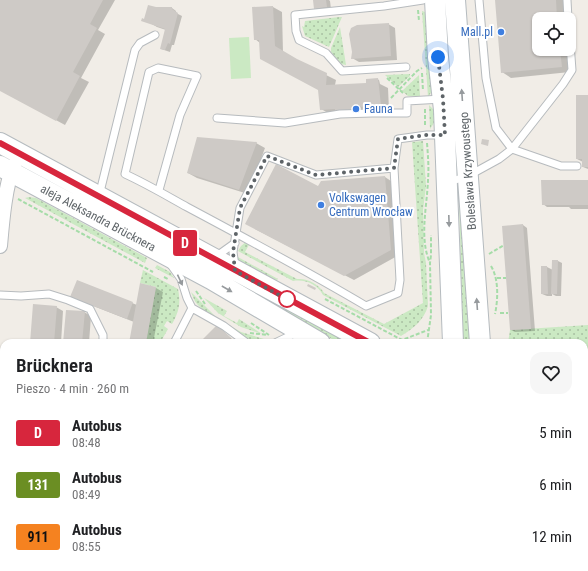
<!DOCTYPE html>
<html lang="pl">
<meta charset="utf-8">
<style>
body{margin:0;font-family:"Roboto Condensed",sans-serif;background:#f6f6f6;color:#202124;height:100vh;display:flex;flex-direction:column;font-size:15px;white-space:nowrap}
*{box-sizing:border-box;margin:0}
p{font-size:13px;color:#757577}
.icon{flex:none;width:22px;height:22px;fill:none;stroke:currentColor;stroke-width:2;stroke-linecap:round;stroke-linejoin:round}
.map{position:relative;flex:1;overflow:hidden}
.panel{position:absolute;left:0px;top:339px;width:588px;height:232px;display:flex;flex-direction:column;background:#fff;border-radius:12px 12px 0 0;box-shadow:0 1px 3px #0004}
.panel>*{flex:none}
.badge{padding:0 8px;border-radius:3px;font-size:14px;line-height:26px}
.controls{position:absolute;left:532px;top:12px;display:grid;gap:8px}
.controls a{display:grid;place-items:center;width:44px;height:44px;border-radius:8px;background:#fff;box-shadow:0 1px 3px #0004;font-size:20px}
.you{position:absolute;width:20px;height:20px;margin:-10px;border:3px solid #fff;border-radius:50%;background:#1a73e8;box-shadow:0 0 0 6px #1a73e833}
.map>.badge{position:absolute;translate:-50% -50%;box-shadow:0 0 0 2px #fff}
.round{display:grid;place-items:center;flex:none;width:42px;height:42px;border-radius:12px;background:#f6f6f6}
.headline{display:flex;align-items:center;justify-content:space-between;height:68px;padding:0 16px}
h1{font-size:19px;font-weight:600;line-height:30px}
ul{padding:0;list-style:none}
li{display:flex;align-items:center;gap:12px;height:52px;padding:0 16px}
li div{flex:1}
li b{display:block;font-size:15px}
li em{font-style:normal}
li .badge{min-width:44px;font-weight:700;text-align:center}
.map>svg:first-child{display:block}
.grass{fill:url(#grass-dots)}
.pitch{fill:#cbe9c3}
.shadow{fill:#0003}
.building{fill:#cecac6}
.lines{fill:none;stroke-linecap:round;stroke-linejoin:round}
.lane-casing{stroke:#b7bbbe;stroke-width:9}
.street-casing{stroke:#b7bbbe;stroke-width:16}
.secondary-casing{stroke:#b5bbbf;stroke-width:22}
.path{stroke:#a5dca8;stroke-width:2;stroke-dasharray:4 2;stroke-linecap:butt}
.lane{stroke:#fff;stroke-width:7}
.street{stroke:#fff;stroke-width:14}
.secondary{stroke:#fff;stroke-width:20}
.oneway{fill:#969a9d}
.line-casing{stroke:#fff;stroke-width:9}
.line{stroke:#d7263d;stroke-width:6}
.walk{stroke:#5e6468;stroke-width:4;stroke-dasharray:0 7.2}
.shop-dot{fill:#3f7fe0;stroke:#fff;stroke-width:1.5}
.stop-dot{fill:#fff;stroke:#d7263d;stroke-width:2}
.labels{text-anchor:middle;stroke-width:4;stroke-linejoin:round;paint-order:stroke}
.shop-label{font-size:12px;fill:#366cbe;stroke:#fff;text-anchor:start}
.street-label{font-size:12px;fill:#5e6468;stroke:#fff}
</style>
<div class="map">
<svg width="588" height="571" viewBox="0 0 588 571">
<defs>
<pattern id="grass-dots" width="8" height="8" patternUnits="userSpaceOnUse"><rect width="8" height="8" fill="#cbe9c3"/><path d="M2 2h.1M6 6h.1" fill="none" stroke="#a8c0a2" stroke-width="1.8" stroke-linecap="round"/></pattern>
</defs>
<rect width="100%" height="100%" fill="#f1ede7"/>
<path class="grass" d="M422,11L425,12L426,14L432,91L428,97Z
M339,17H342L329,47L305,36L302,26L304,27L305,21Z
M340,27L346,65L341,64L331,52V48Z
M410,74V76L398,87L385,75Z
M419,75L420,96H408L402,91Z
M429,105L434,110V123L430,129Z
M423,141L426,186L423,210L424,253L426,263L428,306C424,320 413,329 401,336L323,295C317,284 305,279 293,281L238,251L241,246L247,241L250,243L245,252L297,279C307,278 319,284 324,293L384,324L423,303L412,142Z
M29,197L36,198L147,258L145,263L25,198Z
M459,199L473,343H463Z
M236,256L278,279L277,280C265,277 241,269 236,256Z
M192,257L354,343H338L318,330L191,261Z
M157,265L170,272L174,278L155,268Z
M143,270L178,289C181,303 179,312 172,324L167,321L164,326L168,329L160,343L146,340L156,287L140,283Z
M191,292L215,316L222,321L241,332L267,340C262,341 257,341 252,340C238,335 207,315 197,304C194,301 193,296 191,292Z
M204,298L227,311L224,316L237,323L239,319L262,334L241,327L218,313Z
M588,325V423L584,422V343H508L510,330Z
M403,567H421L422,571H406Z
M524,567H542L543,571H524Z"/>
<path class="pitch" d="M249,37L251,78L231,79L229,38Z"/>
<path class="shadow" d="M0,0H115L98,30L105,34L81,78L89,82L65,125L0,90Z
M314,0H329L330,1L331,9L319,11L315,8Z
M496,0H564L566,19H539V49H568L570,72L511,78L502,72Z
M273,7L282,12L283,52L298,61L336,80L335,85L367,84L377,79L379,80L380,84L388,88L389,110L330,114L321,109L319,90L255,39Z
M157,8H172L176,11V13L182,16L174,45H172L170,52L161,49L166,30L157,27L145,20Z
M388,24L395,28L397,60L359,62L352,58Z
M588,96V169L583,167V162L577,159Z
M256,143L265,148L248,194L197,178L188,173Z
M385,177L394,183L399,255L354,280L255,229L318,187L322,182Z
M588,181V209H571L569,207H547L543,204Z
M523,225L527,228L535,331L515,332L511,330Z
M553,261H558L562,263L561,296H556L552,294V296H547L542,294V267H547L553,270Z
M78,281L137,305L141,284L156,288L163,292L153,343H130L134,322L78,300Z
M56,307L63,311L61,343H31Z
M84,312L91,316L89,343H64Z
M219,327L232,339L228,343H201Z
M63,567H115L116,568V570L122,571H76L68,570Z
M211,567H279L277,571H217Z"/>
<path class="building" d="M0,0H103L90,24L97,28L73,72L80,76L56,121L0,91Z
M313,0H326L327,7L314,9Z
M495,0H556L557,19H539V49H560L562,67L501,73Z
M148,5L156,7H172V9L178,13L170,44L168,43L165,50L160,49L165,29L141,21L142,18L144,19Z
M273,6L275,46L297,59L327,73L326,85L366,83V79L378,78L381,105L358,107V110L335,112V109L320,110L318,90L260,59L259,40H254L252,7Z
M389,23L391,56L351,59L352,52L349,34L351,28L357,25Z
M576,95H588V167H582V159H576Z
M197,137L257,142L239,190L187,173Z
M482,139L489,140L488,146L481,144Z
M276,164L318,186L321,181L385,176L391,250L344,276L245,224Z
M541,180H588V205H542Z
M523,224L531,329L510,330L502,226Z
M552,260H558L557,294H551Z
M541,266H547L548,294H541Z
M77,280L133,302L127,319L70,297Z
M140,283L156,287L146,343H129Z
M308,284L316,288L315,290L307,286Z
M33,304L57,306L54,343H30Z
M66,310L85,311L82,343H63Z
M217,325L231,338L225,343H199Z
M584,527H588V571H558V567H584Z
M61,567H112V571H91L61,568Z
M210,567H270L269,571H216V570Z"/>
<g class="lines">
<g class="lane-casing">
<path id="lane" d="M479,0L486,78L496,128L512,149L561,166H577
M567,0L568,19
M406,67L342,71L326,53L299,40L296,31L295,15L384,6L423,0
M217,118L285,123L340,114L372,113H407V101L442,99
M449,182L468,176L499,159L512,149L563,84L572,70L569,30
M159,190L180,115L197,76L158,68L149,72L125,174C147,184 167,196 187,207C247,239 307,271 366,306L398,293L400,280L394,168L398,139L427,135H443
M99,196L135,50L140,43L155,35
M215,255L221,253L235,243
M171,265L181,279L187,298L192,308L224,326L247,343
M235,266L233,252L240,208L267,156L316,175L394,168
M0,295L21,296L49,294L68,300L90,309L103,335V343
M174,343L192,308
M275,343L296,333
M0,378H4
M584,507L588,506
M0,541L4,542
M549,567V571"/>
</g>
<g class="street-casing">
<path id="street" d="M0,246C2,223 5,185 14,165"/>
</g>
<g class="secondary-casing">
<path id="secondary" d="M435,0L438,57L444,110L453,343
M455,0L480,343
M0,143L370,343
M0,166L211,279L320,343
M584,435L588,437
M445,567L446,571
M460,567V571
M491,567V571"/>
</g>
<path class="path" d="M418,10L419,21
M422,73L423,91
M387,78L403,93
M391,98L417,71L422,68
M425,109V125
M427,143C428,156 429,168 428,180C427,207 419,238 430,263
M18,199L153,272
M489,254L504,245
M491,266C499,279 498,300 495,314
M164,277L168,279
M497,278H506
M196,291L205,304
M325,299L402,340L428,330
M500,313H508
M251,323L269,335
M250,333L268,335
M427,343L431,315L430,263L431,255V235
M584,468H588
M584,478H588
M584,524H588
M425,567L426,571
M519,567V571"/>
<use href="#lane" class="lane"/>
<use href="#street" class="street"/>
<use href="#secondary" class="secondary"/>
</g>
<defs><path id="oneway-solid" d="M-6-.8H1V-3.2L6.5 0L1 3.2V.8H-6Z"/></defs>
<g class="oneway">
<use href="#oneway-solid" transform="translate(462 95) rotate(-94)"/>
<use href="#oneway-solid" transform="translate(449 221) rotate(88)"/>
<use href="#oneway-solid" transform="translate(180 280) rotate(65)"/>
<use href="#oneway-solid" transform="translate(227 289) rotate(30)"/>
<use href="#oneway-solid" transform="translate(477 304) rotate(-94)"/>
</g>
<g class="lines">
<g class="line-casing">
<path id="line" d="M0,143L370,343"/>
</g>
<use href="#line" class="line"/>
<path class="walk" d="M287,299L292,302L235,271L233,252L240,208L267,156L316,175L394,168L398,139L427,135H445L443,99L438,57"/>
</g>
<g class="shop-dot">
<circle cx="501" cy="32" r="4"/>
<circle cx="356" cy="109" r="4"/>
<circle cx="321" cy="205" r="4"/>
</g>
<circle class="stop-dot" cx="287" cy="299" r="8"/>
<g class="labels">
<g class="shop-label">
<text x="493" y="36" text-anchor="end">Mall.pl</text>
<text x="364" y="113">Fauna</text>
<text x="329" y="202">Volkswagen<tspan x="329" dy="14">Centrum Wrocław</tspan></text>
</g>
<g class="street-label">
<text transform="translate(468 171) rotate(-94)" y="4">Bolesława Krzywoustego</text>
<text transform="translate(98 218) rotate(28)" y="4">aleja Aleksandra Brücknera</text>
</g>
</g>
</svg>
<div class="controls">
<a><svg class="icon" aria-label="locate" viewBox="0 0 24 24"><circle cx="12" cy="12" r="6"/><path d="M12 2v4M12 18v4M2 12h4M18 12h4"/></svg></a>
</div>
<div class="you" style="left:438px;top:57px"></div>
<b class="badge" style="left:185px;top:243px;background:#d7263d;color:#fff">D</b>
<section class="panel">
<div class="headline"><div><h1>Brücknera</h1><p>Pieszo · 4 min · 260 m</p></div><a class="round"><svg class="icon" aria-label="heart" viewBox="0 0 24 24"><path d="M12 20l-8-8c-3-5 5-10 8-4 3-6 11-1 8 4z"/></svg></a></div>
<ul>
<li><span class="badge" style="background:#d7263d;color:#fff">D</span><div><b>Autobus</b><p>08:48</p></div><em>5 min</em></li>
<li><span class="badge" style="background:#6b8e23;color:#fff">131</span><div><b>Autobus</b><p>08:49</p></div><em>6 min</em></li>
<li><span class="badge" style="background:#f58220;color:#111">911</span><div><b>Autobus</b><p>08:55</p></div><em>12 min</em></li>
</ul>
</section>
</div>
